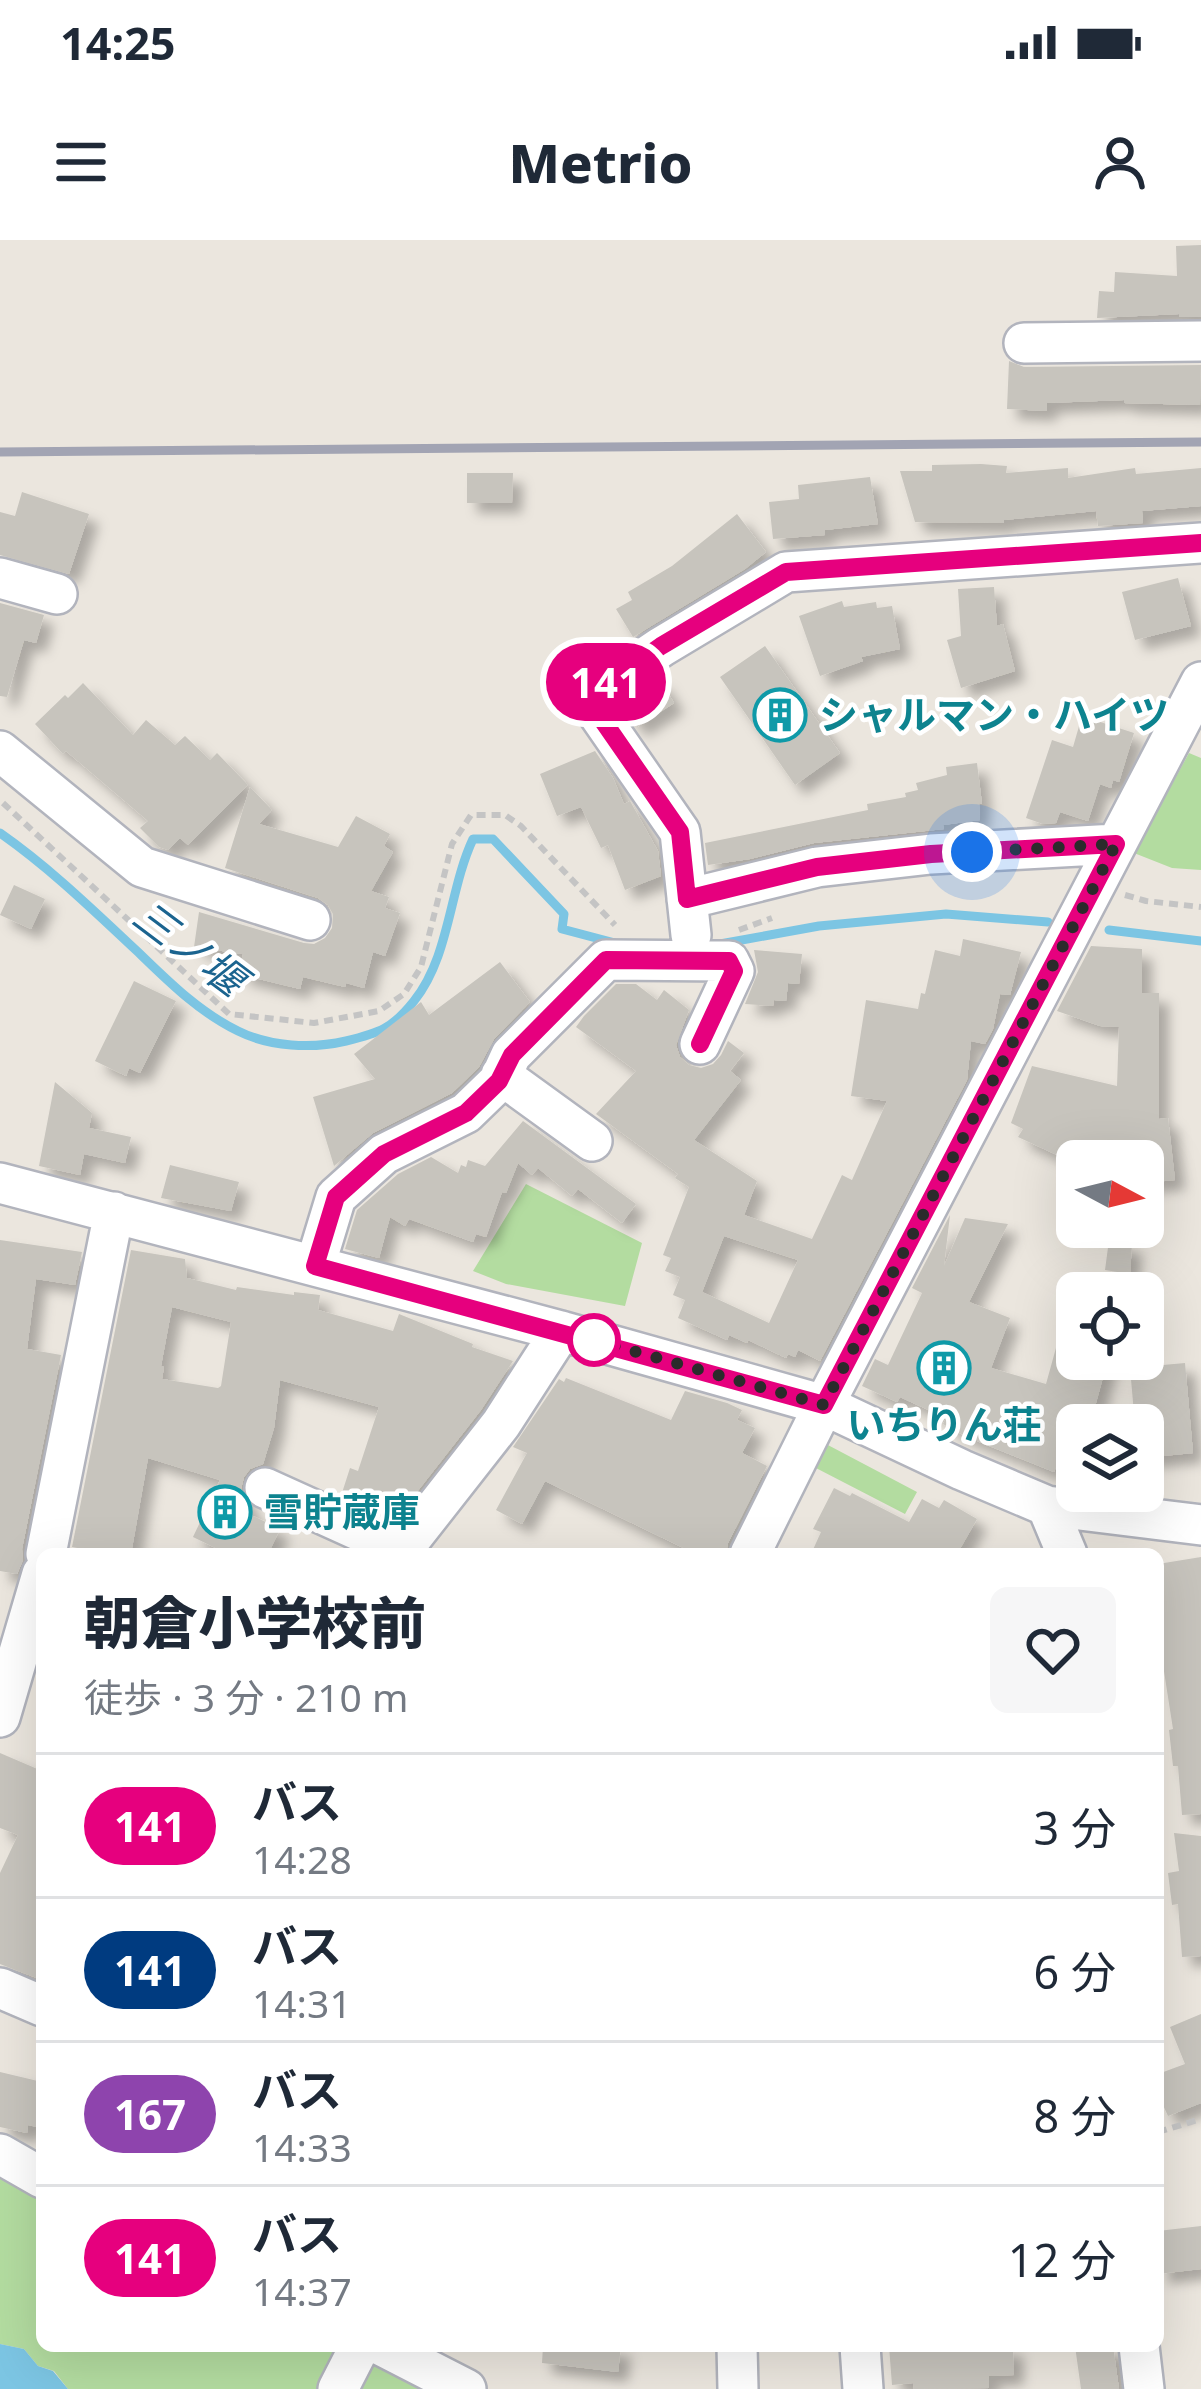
<!DOCTYPE html>
<html lang="ja">
<meta charset="utf-8">
<style>
body{margin:0;font-family:"Noto Sans","Noto Sans JP",sans-serif;background:#f6f6f7;color:#1f2937;height:100vh;display:flex;flex-direction:column;font-size:45px;white-space:nowrap}
*{box-sizing:border-box;margin:0}
p{font-size:39px;color:#747a83}
.icon{flex:none;width:66px;height:66px;fill:none;stroke:currentColor;stroke-width:2;stroke-linecap:round;stroke-linejoin:round}
.map{position:relative;flex:1;overflow:hidden}
.side{position:absolute;left:36px;top:1308px;width:1128px;height:804px;display:flex;flex-direction:column;background:#fff;border-radius:18px;box-shadow:0 12px 48px #0002}
.side>*{flex:none}
.badge{padding:0 24px;border-radius:39px;font-size:42px;line-height:78px}
.needle{width:78px;rotate:97deg}
.buttons{position:absolute;left:1056px;top:900px;display:grid;gap:24px}
.buttons a{display:grid;place-items:center;width:108px;height:108px;border-radius:18px;background:#fff;box-shadow:0 12px 48px #0002;font-size:60px}
.you{position:absolute;width:60px;height:60px;margin:-30px;border:9px solid #fff;border-radius:50%;background:#1a73e8;box-shadow:0 0 0 18px #1a73e833}
.map>.badge{position:absolute;translate:-50% -50%;box-shadow:0 0 0 6px #fff}
.round{display:grid;place-items:center;flex:none;width:126px;height:126px;border-radius:18px;background:#f6f6f7}
.headline{display:flex;align-items:center;justify-content:space-between;height:204px;padding:0 48px}
h1{font-size:57px;font-weight:800;line-height:90px}
ul{padding:0;list-style:none}
li{display:flex;align-items:center;gap:36px;height:144px;padding:0 48px;border-top:3px solid #e0e1e3}
li div{flex:1}
li b{display:block;font-size:45px}
li em{font-style:normal}
li .badge{min-width:132px;font-weight:700;text-align:center}
.status{display:flex;justify-content:space-between;align-items:center;height:84px;padding:0 60px;background:#fff;direction:ltr}
.status svg{height:33px;fill:currentColor}
header{display:flex;justify-content:space-between;align-items:center;height:156px;padding:0 48px;background:#fff;font-size:54px;font-weight:800}
.map>svg:first-child{display:block}
.green{fill:#b3dca0}
.water{fill:#7cc5e3}
.lines{fill:none;stroke-linecap:round;stroke-linejoin:round}
.stream{stroke:#7cc5e3;stroke-width:9}
.building{fill:#c7c4bd;fill-rule:evenodd;filter:url(#shadow)}
.minor-casing{stroke:#b2b4bd;stroke-width:44}
.path{stroke:#c4c4c4;stroke-width:6;stroke-dasharray:9 6;stroke-linecap:butt}
.minor{stroke:#fff;stroke-width:39}
.rail{stroke:#a2a4b3;stroke-width:9}
.line-casing{stroke:#fff;stroke-width:27}
.line{stroke:#e6007e;stroke-width:18}
.walk{stroke:#2b2b2b;stroke-width:12;stroke-dasharray:0 21.6}
.stop-dot{fill:#fff;stroke:#e6007e;stroke-width:6}
.labels{text-anchor:middle;stroke-width:9;stroke-linejoin:round;paint-order:stroke}
.culture-label{font-size:39px;font-weight:bold;fill:#0d838f;stroke:#fff;text-anchor:start}
.water-label{font-size:42px;font-style:italic;fill:#1b648f;stroke:#fff}
</style>
<div class="status"><b>14:25</b><svg viewBox="0 0 49 12"><path d="M0 12V9h3v3zM5 12V6h3v6zM10 12V3h3v9zM15 12V0h3v12zM26 1h20v11H26zM47 4h2v5h-2z"/></svg></div>
<header><svg class="icon" aria-label="menu" viewBox="0 0 24 24"><path d="M4 6h16M4 12h16M4 18h16"/></svg>Metrio<svg class="icon" aria-label="person" viewBox="0 0 24 24"><circle cx="12" cy="8" r="4"/><path d="M4 21q1-7 8-7t8 7"/></svg></header>
<div class="map">
<svg width="1201" height="2149" viewBox="0 0 1201 2149">
<defs>
<filter id="shadow"><feDropShadow dx="10" dy="10" stdDeviation="6" flood-color="#0004"/></filter>
</defs>
<rect width="100%" height="100%" fill="#ebe6de"/>
<path class="green" d="M1189,513L1201,518V630L1172,628L1134,613Z
M526,944L642,1003L625,1066L506,1044L473,1031Z
M826,1204L917,1252L905,1274L814,1227Z
M0,1914L42,1938V2106H383L466,2149H68L54,2131L38,2126L24,2109L0,2104Z"/>
<path class="water" d="M0,2104L24,2109L38,2126L53,2131L68,2149H0Z"/>
<g class="lines">
<path class="stream" d="M0,593C50,628 93,670 138,712C169,742 199,772 238,791C270,807 312,809 346,801C379,793 392,789 414,761C450,716 449,650 473,599H493L564,674L562,689L615,703
M1109,690L1201,701
M720,704L819,686L946,674L1048,682"/>
</g>
<path class="building" d="M1201,5V77H1179V74L1097,78L1099,51L1114,52L1115,32L1177,36L1176,6Z
M1009,121L1024,127L1201,125L1200,165L1124,163V160L1047,163V171L1007,169Z
M981,224L1007,226L1006,233L1068,228V238L1135,228L1136,234L1201,228V266L1142,271L1143,283L1098,286L1096,271L1004,280V283L915,282L900,231H932V225Z
M467,233H513L512,263H467Z
M870,237L878,284L825,290V295L773,299L769,262L799,259L798,245Z
M22,252L89,274L69,334L0,315V272L15,276Z
M737,274L766,312L745,329L633,397L616,369L632,360L628,352L672,326Z
M1178,338L1191,386L1135,400L1122,352Z
M994,347L997,386L1003,384L1015,431L961,448L947,400L961,396L958,349Z
M842,361L844,367L876,362L877,368L892,366L900,409L861,417L863,421L820,436L799,376Z
M0,363L44,375L36,403L24,400L7,457L0,456Z
M765,406L840,513L795,545L720,437Z
M659,438L674,463L637,487L619,462Z
M83,443L133,495L146,480L175,505L185,496L210,520L217,513L248,545L188,605L180,598L168,610L159,607L140,588L148,581L66,511L63,514L35,484L65,455L68,458Z
M1082,476L1134,493L1119,542L1113,540L1111,548L1100,544L1088,581L1060,572L1056,583L1043,584L1026,578L1052,500L1073,507Z
M595,511L613,538L624,564L630,561L658,611L661,636L625,650L608,605L601,608L581,567L557,576L540,534Z
M977,523L982,564L979,563L980,580L943,585L944,589L814,603L750,619L708,625L705,603L868,570L867,564L906,557L905,553L918,550L916,543L947,535L946,527Z
M250,547L272,570L259,584L338,607L356,576L390,594L384,606L393,612L371,651L389,657L385,668L400,673L385,716L373,712L364,748L346,743L345,747L303,737L300,749L238,734L243,714L194,707L199,672L304,703L314,704L325,698L332,688L333,674L328,665L318,658L225,628Z
M14,645L45,659L31,689L0,675Z
M963,699L1021,712L1010,755L1000,754L993,789L985,804L971,801L967,840L820,1121L798,1110L795,1117L788,1114L786,1118L748,1100L747,1103L729,1095L727,1100L678,1078L685,1060L673,1055L680,1037L665,1031L671,1018L663,1015L689,947L675,938L678,934L596,874L636,831L576,787L584,776L616,744H636L657,760L664,750L689,770L676,805L680,817L689,825L701,828L713,824L721,815L728,801L744,813L730,831L741,840L694,900L757,941L744,975L812,999L842,935L852,940L887,861L851,856L866,760L918,769L921,753L925,754L935,710L960,716ZM724,996L798,1020L769,1083L702,1052Z
M1091,706L1142,709V753H1159V879L1168,878L1175,940L1143,943V921H1070L1018,897L1023,889L1011,883L1032,826L1117,846L1119,787L1100,786L1057,771Z
M754,710L802,714L799,744L788,743L786,761L774,760L773,766L745,764L758,732Z
M500,722L530,762L494,799L479,827L452,853L373,893L334,926L313,857L375,839L354,814L421,762L429,775Z
M134,741L176,761L140,833L129,828L126,836L95,821Z
M55,842L92,873L89,888L131,897L125,923L84,914L80,935L39,926Z
M523,881L636,964L622,983L578,949L572,956L538,928L532,935L518,923L506,953L502,952L486,997L476,994L473,1002L409,979L405,986L390,977L379,1018L345,1009L357,970L398,934L431,917L458,933L461,925L466,927L468,920L485,926Z
M170,925L239,942L231,971L161,958Z
M950,975L944,1026L965,978L1008,984L969,1062L1010,1078L991,1128L1046,1144L1069,1061L1077,1062V1119H1108L1090,1185H1077V1198L1069,1218L1061,1215L1054,1232L967,1197L943,1184L946,1178L900,1157L897,1162L862,1146L875,1119L888,1125L922,1053L912,1048Z
M0,1000L82,1012L75,1045L36,1039L27,1109L61,1115L22,1309L23,1320L17,1334L0,1331Z
M1109,1000L1132,1004L1130,1034L1105,1030Z
M131,1010L185,1019L187,1038L236,1050L237,1047L294,1055V1052L320,1055L318,1070L393,1091L399,1074L473,1104L472,1107L513,1121L481,1170L395,1280L341,1256L350,1228L358,1231L379,1167L280,1140L274,1188L263,1224L250,1229L244,1237L241,1249L245,1261L251,1266L249,1274L280,1289L268,1314H228L193,1297L220,1240L148,1218L131,1314H82L83,1309L72,1307ZM172,1067L231,1082L221,1146L218,1148L162,1139L164,1127L161,1126Z
M1185,1123L1193,1213L1143,1218V1185H1135L1130,1128Z
M566,1138L671,1180L685,1151L727,1163L742,1170L737,1180L755,1188L742,1213L767,1226L728,1303L726,1314H696L545,1241L522,1284L496,1270L527,1213L513,1207L559,1139L564,1142Z
M834,1248L850,1256L852,1253L909,1282L922,1259L939,1268L944,1260L977,1279L957,1314H811L821,1292L813,1289Z
M1201,1317V1574L1182,1575L1178,1526H1173L1169,1490L1173,1489L1158,1393V1324Z
M0,1513L42,1531V1740L0,1724V1633L18,1595L0,1588Z
M1174,1593L1201,1596V1716L1182,1717L1178,1664L1172,1665L1168,1633L1179,1631Z
M1201,1774V1863L1168,1876L1158,1854V1834L1185,1824L1170,1787Z
M0,1832L42,1842V1888L28,1885L27,1893L0,1887Z
M1201,1986V2029L1158,2034V1991Z
M543,2106H621L618,2132L542,2123Z
M889,2106H1013L1014,2135L989,2136V2148L914,2149L913,2143L892,2145Z
M1075,2106H1113L1119,2149H1081Z"/>
<g class="lines">
<g class="minor-casing">
<path id="minor" d="M1024,103L1201,101
M0,338L57,354
M0,511L142,627L310,680
M687,659L817,627L931,614L1116,604
M691,695L680,592L583,452L621,434L661,407L786,332L1201,303
M501,835L592,901
M0,943L561,1091L824,1165L962,1230L1047,1266L1201,1285
M315,1026L336,957L384,914L466,873L499,841L511,815L606,720L729,721L734,731L700,804
M265,1248L402,1310
M1047,1266L1067,1314
M46,1314L114,972
M399,1314L501,1184L561,1091
M750,1314L824,1165L1201,442
M0,1477L42,1334
M0,1748L42,1766
M0,1914L42,1938
M382,2106L466,2149
M737,2106L738,2149
M860,2106L863,2149
M1139,2106L1144,2149
M338,2149L360,2106"/>
</g>
<path class="path" d="M3,563L229,774L314,783L379,771L404,754L421,727L452,604L471,575H505L521,586L615,685
M1125,655L1146,661L1201,667
M739,690L772,678
M1158,1892L1201,1879"/>
<use href="#minor" class="minor"/>
<path class="rail" d="M0,212L1201,202"/>
</g>
<g class="lines">
<g class="line-casing">
<path id="line" d="M700,804L734,731L729,721L606,720L512,815L499,841L466,873L384,914L336,957L315,1026L824,1165L1116,604L931,614L817,627L687,659L680,592L583,452L621,434L661,406L786,332L1201,303"/>
</g>
<use href="#line" class="line"/>
<path class="walk" d="M594,1100L824,1165L1116,604L972,612"/>
</g>
<defs>
<g id="building-ring" transform="scale(2.7)"><circle r="9.5" fill="#fff" stroke="#0f9aa8" stroke-width="1.5"/><path d="M-4-6H4V6H1V3H-1V6H-4ZM-2.5-4.3h1.7v1.8h-1.7ZM.8-4.3h1.7v1.8H.8ZM-2.5-1h1.7V.8h-1.7ZM.8-1h1.7V.8H.8Z" fill="#0f9aa8"/></g>
</defs>
<g fill-rule="evenodd">
<use href="#building-ring" x="780" y="475"/>
<use href="#building-ring" x="944" y="1128"/>
<use href="#building-ring" x="225" y="1272"/>
</g>
<circle class="stop-dot" cx="594" cy="1100" r="24"/>
<g class="labels">
<g class="culture-label">
<text x="819" y="489">シャルマン・ハイツ</text>
<text x="944" y="1199" text-anchor="middle">いちりん荘</text>
<text x="264" y="1286">雪貯蔵庫</text>
</g>
<g class="water-label">
<text transform="translate(189 708) rotate(37)" y="15">三ノ堰</text>
</g>
</g>
</svg>
<div class="buttons">
<a><svg class="needle" viewBox="-14 -14 28 28"><path d="M0-13l5 13h-10z" fill="#e53935"/><path d="M0 13l5-13h-10z" fill="#747a83"/></svg></a>
<a><svg class="icon" aria-label="locate" viewBox="0 0 24 24"><circle cx="12" cy="12" r="6"/><path d="M12 2v4M12 18v4M2 12h4M18 12h4"/></svg></a>
<a><svg class="icon" aria-label="layers" viewBox="0 0 24 24"><path d="M12 4l9 5-9 5-9-5zM3 14l9 5 9-5"/></svg></a>
</div>
<div class="you" style="left:972px;top:612px"></div>
<b class="badge" style="left:606px;top:442px;background:#e6007e;color:#fff">141</b>
<section class="side">
<div class="headline"><div><h1>朝倉小学校前</h1><p>徒歩 · 3 分 · 210 m</p></div><a class="round"><svg class="icon" aria-label="heart" viewBox="0 0 24 24"><path d="M12 20l-8-8c-3-5 5-10 8-4 3-6 11-1 8 4z"/></svg></a></div>
<ul>
<li><span class="badge" style="background:#e6007e;color:#fff">141</span><div><b>バス</b><p>14:28</p></div><em>3 分</em></li>
<li><span class="badge" style="background:#003b80;color:#fff">141</span><div><b>バス</b><p>14:31</p></div><em>6 分</em></li>
<li><span class="badge" style="background:#8e44ad;color:#fff">167</span><div><b>バス</b><p>14:33</p></div><em>8 分</em></li>
<li><span class="badge" style="background:#e6007e;color:#fff">141</span><div><b>バス</b><p>14:37</p></div><em>12 分</em></li>
</ul>
</section>
</div>
